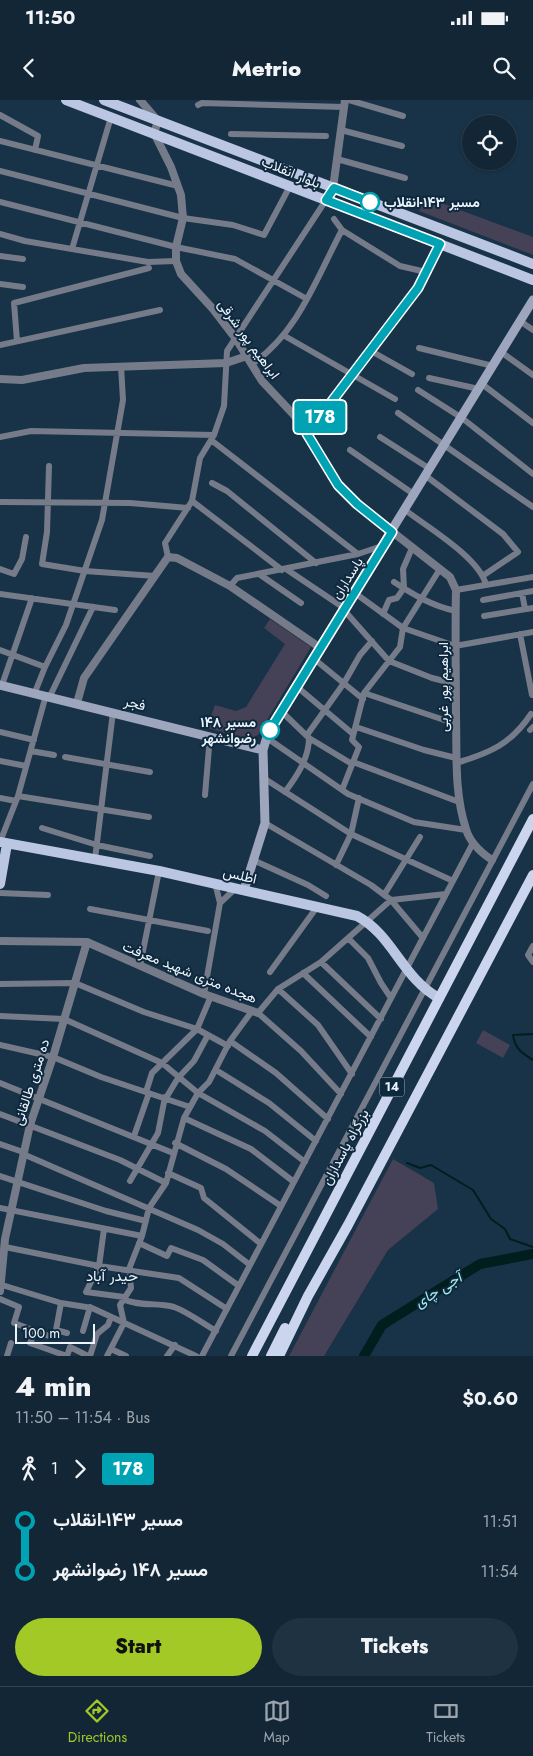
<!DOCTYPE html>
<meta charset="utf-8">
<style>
body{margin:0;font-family:Jost,Vazirmatn,sans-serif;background:#1f3241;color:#f1f3f6;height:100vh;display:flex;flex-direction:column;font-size:19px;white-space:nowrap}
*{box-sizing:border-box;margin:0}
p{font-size:16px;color:#9ca5ad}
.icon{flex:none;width:28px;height:28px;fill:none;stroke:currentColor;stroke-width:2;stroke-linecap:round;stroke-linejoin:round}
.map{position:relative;height:1256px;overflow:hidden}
.details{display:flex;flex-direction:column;background:#122635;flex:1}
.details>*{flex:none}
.badge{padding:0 10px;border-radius:4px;font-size:18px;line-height:32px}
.fabs{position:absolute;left:462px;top:15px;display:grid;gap:10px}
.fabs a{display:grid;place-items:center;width:55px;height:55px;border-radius:50%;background:#122635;box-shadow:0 1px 4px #0004,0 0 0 1px #314350;font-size:25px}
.scale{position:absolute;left:15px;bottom:12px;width:80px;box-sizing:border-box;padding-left:5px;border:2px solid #ecf5fd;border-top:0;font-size:14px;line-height:18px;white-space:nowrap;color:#ecf5fd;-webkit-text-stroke:4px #0e283d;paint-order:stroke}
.map>.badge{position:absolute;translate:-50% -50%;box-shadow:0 0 0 2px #fff}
.legs{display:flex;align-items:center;gap:8px;height:55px;padding:0 15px;font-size:16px}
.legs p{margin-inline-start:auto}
.headline{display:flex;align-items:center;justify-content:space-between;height:85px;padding:0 15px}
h1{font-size:28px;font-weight:800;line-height:38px}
.button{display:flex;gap:10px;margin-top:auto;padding:10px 15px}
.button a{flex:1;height:58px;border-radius:30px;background:#a3c926;color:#111;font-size:20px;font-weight:800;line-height:58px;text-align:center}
.button a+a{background:#1f3241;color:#f1f3f6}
ul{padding:0 15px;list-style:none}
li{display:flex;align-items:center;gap:18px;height:50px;font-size:19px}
li i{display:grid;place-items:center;width:8px;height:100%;margin:0 6px;background:currentColor}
li i::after{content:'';width:12px;height:12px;margin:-6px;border:4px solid;border-radius:50%;background:#122635}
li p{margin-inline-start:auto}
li:first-child i{background:linear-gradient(#0000 50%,currentColor 0)}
li:last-child i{background:linear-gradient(currentColor 50%,#0000 0)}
.status{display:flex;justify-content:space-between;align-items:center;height:35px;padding:0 25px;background:#122635;direction:ltr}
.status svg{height:14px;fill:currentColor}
header{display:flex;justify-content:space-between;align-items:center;height:65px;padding:0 15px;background:#122635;font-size:22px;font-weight:800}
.menu{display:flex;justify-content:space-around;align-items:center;height:70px;border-top:1px solid #314350;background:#122635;font-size:14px;color:#9ca5ad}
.menu a{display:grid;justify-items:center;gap:2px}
.menu .active{color:#a3c926}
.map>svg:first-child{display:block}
.green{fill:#454156}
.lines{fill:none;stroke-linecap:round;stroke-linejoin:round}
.stream{stroke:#011e1e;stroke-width:2}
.river{stroke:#011e1e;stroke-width:10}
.minor{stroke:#767b89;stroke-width:6}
.tertiary{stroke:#767b89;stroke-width:8}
.secondary{stroke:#9da6bc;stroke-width:9}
.primary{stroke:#bbc6e3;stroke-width:10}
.trunk{stroke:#ccd5ee;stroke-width:10}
.line-1-casing{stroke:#fff;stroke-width:11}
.line-1{stroke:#00a3b4;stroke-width:8}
.stop-1-dot{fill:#fff;stroke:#00a3b4;stroke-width:2.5}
.labels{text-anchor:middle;stroke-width:4;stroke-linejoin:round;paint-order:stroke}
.shield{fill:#0e283d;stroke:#a9b8c3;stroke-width:1}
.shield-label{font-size:12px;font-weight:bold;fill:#ecf5fd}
.street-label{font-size:14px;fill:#ecf5fd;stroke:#0e283d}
.stop-label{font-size:14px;font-weight:bold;fill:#ecf5fd;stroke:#0e283d;text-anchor:start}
.neighbourhood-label{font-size:15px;fill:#ecf5fd;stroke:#0e283d}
.water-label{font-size:15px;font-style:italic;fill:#a3eeee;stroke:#0e283d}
</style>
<div class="status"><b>11:50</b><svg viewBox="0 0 49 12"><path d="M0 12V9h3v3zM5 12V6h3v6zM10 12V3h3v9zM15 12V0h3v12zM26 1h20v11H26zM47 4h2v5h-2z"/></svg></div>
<header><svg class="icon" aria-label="back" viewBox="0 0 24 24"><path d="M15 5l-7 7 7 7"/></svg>Metrio<svg class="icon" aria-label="search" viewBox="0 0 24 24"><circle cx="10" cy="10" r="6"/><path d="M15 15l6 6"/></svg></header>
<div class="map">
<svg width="533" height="1256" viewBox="0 0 533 1256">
<rect width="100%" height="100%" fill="#183247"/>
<path class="green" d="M425,97L533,137V155L419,111Z
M270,519L311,547L258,635L248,640L207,628L215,605L236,611L246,607L285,544L264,528Z
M483,930L510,945L503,958L476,943Z
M393,1059L434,1083L438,1109L388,1150L324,1256H289Z"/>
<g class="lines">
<path class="stream" d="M533,934L513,935C515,949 522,953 533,960
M407,1063L420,1068L431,1065L473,1090L491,1119L505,1129L510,1139L533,1147"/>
<path class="river" d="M364,1256L382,1225L480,1164L533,1154"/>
<path class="minor" d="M349,0L403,16
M198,5L202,3L344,7
M0,15L38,36L35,50
M341,30L402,46
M231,34L326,36
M0,41L178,86
M337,59L405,78
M0,71L183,118L233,125L264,135L290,86
M0,102L176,147L235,159L307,199
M334,119L342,130L400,166L426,172
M0,134L25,141L148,162L176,161
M72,149L111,17
M0,156L23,159
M0,184L23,187
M520,221L533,230
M283,235L395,299
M17,241L14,203L149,168
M0,245L160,210
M419,248L493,266
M371,251L412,274
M501,252L533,275
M252,264C298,233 317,177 342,130
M429,278L479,289
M482,284L533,323
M418,290L462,318L533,374
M398,313L533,407
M307,335L417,188L440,144
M0,337L31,331L214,335
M380,337L430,369
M211,340L358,454
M350,350L415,395
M49,366L47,432L42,464L85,471L155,476
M426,376L503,434L518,452L484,475
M212,383L227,391L316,463
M192,401L282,470
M0,402L130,403L188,408
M405,410C427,427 480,458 486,485
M168,457L165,443L192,401L200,358L214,335L224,306L227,251L326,100
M0,469L14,474L22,459L26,437
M286,469L344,508
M259,474L301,503
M394,482C414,495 432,506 456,511
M230,486L237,478L358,454L382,446
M456,490L533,477
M522,493L525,509
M0,494L115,510
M359,496L403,528L455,546L533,532
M483,500L533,491
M343,509L389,561L432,578L456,584
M383,514L389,500L397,498L404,488L403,469L412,448
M484,516L533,508
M520,534L532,595
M0,550L45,567
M313,558L363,599
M2,585L32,498
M296,586L353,634
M35,592L45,567L66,525L102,420L123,300L121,266
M364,593L456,624
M50,596L93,507
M281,611L309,638L352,664
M356,627L424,650L456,658
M530,630L533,627
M0,632L34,640
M307,635L344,583L360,555L372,541
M267,638L348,694L414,722L466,730
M31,651L54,655
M65,657L150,672
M0,661L26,666
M353,662L459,702
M456,663C490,653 511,644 531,614
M265,679L351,734L453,781
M342,690L359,647L352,640L364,593L400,547L403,528L440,469
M285,692C297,676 309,658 309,638
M205,695L210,636
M18,696L149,717
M0,698L16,701
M265,723L371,785L391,800L423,838
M42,728L97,745L150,756
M0,742L18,696L46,595
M95,759L113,612
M253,760L308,785L326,796
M336,765L351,734L359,698
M215,783L220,803L236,788
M0,793L48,795
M384,795L420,737
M90,809L208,831
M349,839L368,858L381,883L391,898
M533,846L528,855L533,862
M321,862L381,919
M140,866L159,771
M270,872L317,807
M303,873L371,937
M0,884L75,883L144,912L197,929L228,946
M278,889L318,925L352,974
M204,894L220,803
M0,916L64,919L162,963L198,993L265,1031L305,1062
M230,941L276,973L328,1019
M0,945L53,957L101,977L190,1007
M216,970L269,1003L316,1041
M0,983L173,1053
M146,992L152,973L197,929L211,896
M341,994L301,951L258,913L278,889L321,862L391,800L446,794
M166,998L178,978L194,961L208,935
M0,1014L120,1060L166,1083
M184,1018L251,1049L294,1082
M134,1036L149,993
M175,1043L226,1069L281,1106
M0,1044L23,1052
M23,1054L198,1130L223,1144L250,1165
M168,1073L201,1088L204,1098L261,1144
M0,1076L106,1111L146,1121
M130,1081L158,1033L165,997
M0,1108L142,1136
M104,1129L99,1166L86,1192L124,1197
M139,1143L167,1156L171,1148L203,1160L239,1186
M5,1147L99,1166L179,1178L227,1209
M2,1185L61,1203L92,1208L196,1256
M0,1199L19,1207L14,1223L49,1236
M123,1199C139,1207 157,1202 174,1207C188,1212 202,1223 216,1231
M61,1203L56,1230L67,1233
M35,1231L30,1243L67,1256L70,1247L88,1256
M83,1231L90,1207
M111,1249L126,1256
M7,1256L11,1243
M90,1256L97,1234L108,1225L111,1217
M107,1256L124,1223L120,1205L131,1188L129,1169L142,1136L149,1108L166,1083L184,1018L198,993L209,982L230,941L252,911
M167,1256L175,1245
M202,1256L473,743
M231,1256L533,684"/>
<path class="tertiary" d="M140,0L158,21L154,33L171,67L181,95L183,118L176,147V161L181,174L213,209L236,239L262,281L294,315L339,385L357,404L450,477L456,490C455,532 456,574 456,616C457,653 454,693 466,729C470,743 480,752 492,760
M333,88L345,0
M0,279L22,280L84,268L226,263L247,256
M77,603L84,578L168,457L177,458L230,486L319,547
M0,841L87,842L204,894L258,913
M0,1191L5,1139L30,1025L53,957L87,842"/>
<path class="secondary" d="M0,585L263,650
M244,790L265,723L263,650L269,630L533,200"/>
<path class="primary" d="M66,0L533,180
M104,0L533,164
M0,742L159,771L357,816C393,835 402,878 439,898
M0,784L7,744"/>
<path class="trunk" d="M252,1256L533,719
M271,1256L285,1228
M279,1256L308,1196L348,1125L533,775"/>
</g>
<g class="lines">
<g class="line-1-casing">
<path id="line-1" d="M270,630L392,432L357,404L338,385L307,334L418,188L440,144L326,100L334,88L370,102"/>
</g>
<use href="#line-1" class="line-1"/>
</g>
<g class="stop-1-dot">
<circle cx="370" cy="102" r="9"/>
<circle cx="270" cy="630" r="9"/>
</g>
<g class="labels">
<rect class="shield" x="379.5" y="977.5" width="25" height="19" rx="4"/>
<g class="shield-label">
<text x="392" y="991">14</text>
</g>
<g class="street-label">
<text transform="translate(291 72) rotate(22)" y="5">بلوار انقلاب</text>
<text transform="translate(249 239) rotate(54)" y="5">ابراهیم پور شرقی</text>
<text transform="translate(347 478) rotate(-58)" y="5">پاسداران</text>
<text transform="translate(443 587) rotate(-90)" y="5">ابراهیم پور غربی</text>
<text transform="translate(135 603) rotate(14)" y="5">فجر</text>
<text transform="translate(240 775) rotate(13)" y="5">اطلس</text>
<text transform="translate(190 872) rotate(22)" y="5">هجده متری شهید معرفت</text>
<text transform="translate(31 982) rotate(-72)" y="5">ده متری طالقانی</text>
<text transform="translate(345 1047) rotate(-62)" y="5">بزرگراه پاسداران</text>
</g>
<g class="stop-label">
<text x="384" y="107">مسیر ۱۴۳-انقلاب</text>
<text x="256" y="627" text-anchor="end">مسیر ۱۴۸<tspan x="256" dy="16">رضوانشهر</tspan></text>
</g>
<g class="neighbourhood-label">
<text x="112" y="1181">حیدر آباد</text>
</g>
<g class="water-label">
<text transform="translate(438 1190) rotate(-32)" y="5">آجی چای</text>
</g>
</g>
</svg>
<div class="fabs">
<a><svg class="icon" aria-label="locate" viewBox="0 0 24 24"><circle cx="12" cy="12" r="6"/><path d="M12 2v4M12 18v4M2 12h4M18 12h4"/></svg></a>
</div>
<div class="scale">100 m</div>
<b class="badge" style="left:320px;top:317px;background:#00a3b4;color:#fff">178</b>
</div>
<section class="details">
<div class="headline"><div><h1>4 min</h1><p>11:50 – 11:54 · Bus</p></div><b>$0.60</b></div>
<div class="legs"><svg class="icon" aria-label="walk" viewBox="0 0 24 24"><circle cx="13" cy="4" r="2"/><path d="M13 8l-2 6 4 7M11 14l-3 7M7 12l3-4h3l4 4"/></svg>1<svg class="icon" aria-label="forward" viewBox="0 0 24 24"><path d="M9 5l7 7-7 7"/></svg><b class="badge" style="background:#00a3b4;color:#fff">178</b></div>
<ul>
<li><i style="color:#00a3b4"></i><b>مسیر ۱۴۳-انقلاب</b><p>11:51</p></li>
<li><i style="color:#00a3b4"></i><b>مسیر ۱۴۸ رضوانشهر</b><p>11:54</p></li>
</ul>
<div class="button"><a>Start</a><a>Tickets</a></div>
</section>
<nav class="menu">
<a class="active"><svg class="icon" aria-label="directions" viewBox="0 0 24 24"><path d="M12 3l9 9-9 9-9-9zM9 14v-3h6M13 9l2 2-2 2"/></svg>Directions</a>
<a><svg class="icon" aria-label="map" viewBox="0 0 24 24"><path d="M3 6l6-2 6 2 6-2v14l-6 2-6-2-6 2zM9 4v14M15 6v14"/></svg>Map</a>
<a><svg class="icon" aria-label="tickets" viewBox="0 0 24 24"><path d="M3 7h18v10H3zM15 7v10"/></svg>Tickets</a>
</nav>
